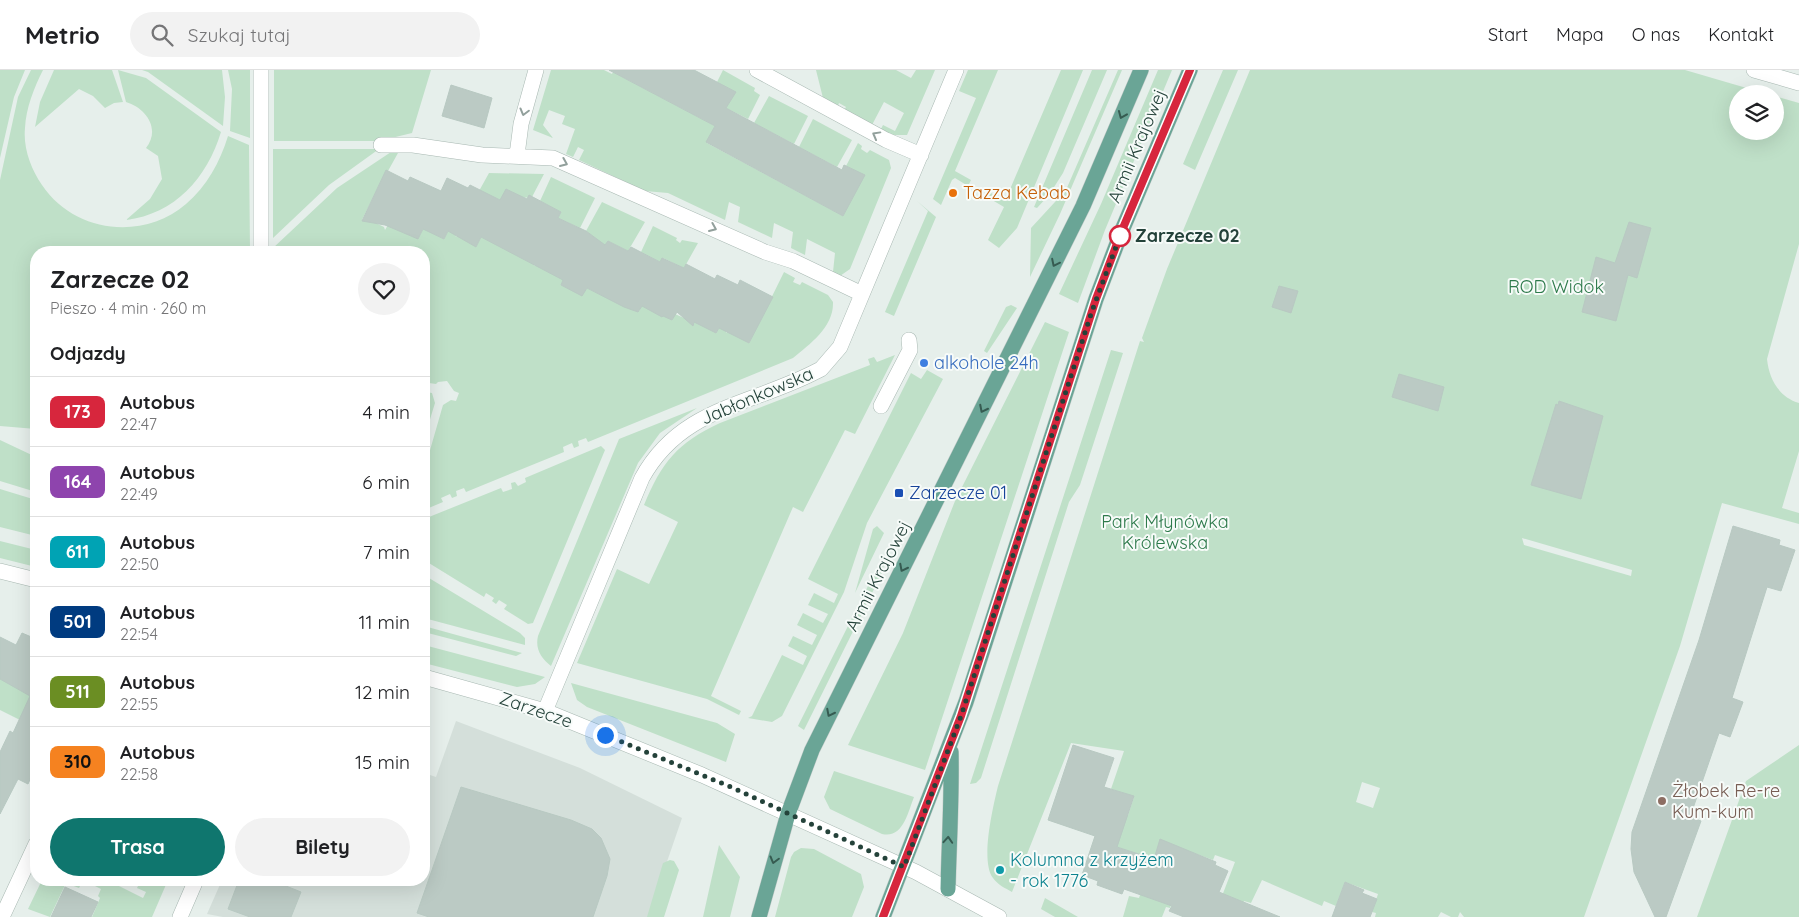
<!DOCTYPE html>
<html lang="pl">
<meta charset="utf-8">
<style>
body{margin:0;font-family:Quicksand,sans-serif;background:#f2f2f2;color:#202124;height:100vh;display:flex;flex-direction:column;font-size:19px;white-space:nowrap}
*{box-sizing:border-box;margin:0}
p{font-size:16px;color:#757577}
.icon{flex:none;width:28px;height:28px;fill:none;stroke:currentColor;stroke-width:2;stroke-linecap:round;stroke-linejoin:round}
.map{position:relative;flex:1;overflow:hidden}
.drawer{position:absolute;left:30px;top:176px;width:400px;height:640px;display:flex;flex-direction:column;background:#fff;border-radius:20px;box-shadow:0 5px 20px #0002}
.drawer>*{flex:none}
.badge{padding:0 10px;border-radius:8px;font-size:18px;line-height:32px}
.controls{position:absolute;left:1729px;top:15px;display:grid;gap:10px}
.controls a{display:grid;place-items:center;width:55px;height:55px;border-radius:50%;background:#fff;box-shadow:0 5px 20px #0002;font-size:25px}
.you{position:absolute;width:25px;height:25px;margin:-12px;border:4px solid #fff;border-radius:50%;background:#1a73e8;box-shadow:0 0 0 8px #1a73e833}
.map>.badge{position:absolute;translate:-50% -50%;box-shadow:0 0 0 2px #fff}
h2{padding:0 20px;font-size:19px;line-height:45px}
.round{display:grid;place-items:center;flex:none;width:52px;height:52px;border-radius:26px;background:#f2f2f2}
.overview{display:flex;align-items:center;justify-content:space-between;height:85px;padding:0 20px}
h1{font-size:24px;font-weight:700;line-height:38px}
.button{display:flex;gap:10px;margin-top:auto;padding:10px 20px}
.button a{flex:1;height:58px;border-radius:30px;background:#0f766e;color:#fff;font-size:20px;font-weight:700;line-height:58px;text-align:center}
.button a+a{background:#f2f2f2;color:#202124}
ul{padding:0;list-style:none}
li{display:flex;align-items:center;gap:15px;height:70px;padding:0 20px;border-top:1px solid #e0e0e0}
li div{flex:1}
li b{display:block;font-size:19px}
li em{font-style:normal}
li .badge{min-width:55px;font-weight:700;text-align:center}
header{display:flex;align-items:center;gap:30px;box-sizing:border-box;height:70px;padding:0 25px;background:#fff;border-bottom:1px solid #e0e0e0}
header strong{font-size:24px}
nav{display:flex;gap:28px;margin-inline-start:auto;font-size:18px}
.search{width:350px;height:45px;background:#f2f2f2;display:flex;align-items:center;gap:12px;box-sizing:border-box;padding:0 18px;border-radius:28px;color:#757577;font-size:19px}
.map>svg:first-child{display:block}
.built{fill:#d4dfda}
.green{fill:#bfe0c8;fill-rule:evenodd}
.building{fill:#bbcac4;stroke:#b8c9c2}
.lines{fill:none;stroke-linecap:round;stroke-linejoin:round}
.minor-casing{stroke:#a8b8b2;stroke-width:16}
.major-casing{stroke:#c2cac8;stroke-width:16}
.minor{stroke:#fff;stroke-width:15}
.major{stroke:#6aa596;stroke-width:15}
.oneway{stroke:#92a09c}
.oneway2{stroke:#365b51}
.line-casing{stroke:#fff;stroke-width:11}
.line{stroke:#d7263d;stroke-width:8}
.walk{stroke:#24423a;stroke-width:5;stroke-dasharray:0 9}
.food-dot{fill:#e8710a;stroke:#f7fbf9;stroke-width:2}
.stop-dot{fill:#fff;stroke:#d7263d;stroke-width:2.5}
.shop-dot{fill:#3f7fe0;stroke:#f7fbf9;stroke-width:2}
.transit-dot{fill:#1a4fb4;stroke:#f7fbf9;stroke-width:2}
.education-dot{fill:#8d6e63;stroke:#f7fbf9;stroke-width:2}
.culture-dot{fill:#0f9aa8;stroke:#f7fbf9;stroke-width:2}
.labels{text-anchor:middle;stroke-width:4;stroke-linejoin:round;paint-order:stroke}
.street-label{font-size:18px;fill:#24423a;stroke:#f7fbf9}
.food-label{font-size:18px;fill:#c56008;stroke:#f7fbf9;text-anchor:start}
.stop-label{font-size:18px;font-weight:bold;fill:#24423a;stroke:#f7fbf9;text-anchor:start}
.park-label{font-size:18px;fill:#2d7a4b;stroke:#f7fbf9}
.shop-label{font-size:18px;fill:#366cbe;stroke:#f7fbf9;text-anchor:start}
.transit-label{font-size:18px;fill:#164399;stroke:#f7fbf9;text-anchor:start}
.education-label{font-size:18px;fill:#785e54;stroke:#f7fbf9;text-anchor:start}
.culture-label{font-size:18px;fill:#0d838f;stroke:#f7fbf9;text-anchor:start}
</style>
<header>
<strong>Metrio</strong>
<div class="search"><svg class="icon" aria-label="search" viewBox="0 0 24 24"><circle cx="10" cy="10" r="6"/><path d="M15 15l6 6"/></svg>Szukaj tutaj</div>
<nav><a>Start</a><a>Mapa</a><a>O nas</a><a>Kontakt</a></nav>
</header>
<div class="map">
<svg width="1799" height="847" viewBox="0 0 1799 847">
<rect width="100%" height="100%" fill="#e6efeb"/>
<path class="built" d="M456,651L580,698L682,748L648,847H223L207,844L222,810H424V703L436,707Z"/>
<path class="green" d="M0,0H25L14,27L0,88Z
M31,0H43C34,18 26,38 25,58C23,78 31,99 42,115C74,163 143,171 186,134C207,116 220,92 228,66L249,75L250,182H36V359L0,356V110L18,27Z
M54,0H112L123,32L114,33L105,38L93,26L79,19L35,57L40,32Z
M118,0L146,8L221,62C207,108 175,144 126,150L150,129L162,109L158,86L146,78C161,59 146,38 126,32Z
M142,0H222L225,27L223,56L148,2Z
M228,0H250V68L230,61L232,19Z
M274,0H431L412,63L379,71H274Z
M551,0H604L612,4L613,2L715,56L707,73L843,146L864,105L846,96L858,73L862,76L861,79L867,83L870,80L889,90L891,98L850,199L840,206L833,202L835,183L807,169L805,185L791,178L793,162L774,153L772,168L738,152L740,137L729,132L725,150L668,123L645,121L579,90L584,80L578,77L573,87L566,84L575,59L562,54L565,46L549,40L543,55L553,68L533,60Z
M723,0L755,18L754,21L760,25L748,49L726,38L735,22L717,12Z
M816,0H896L911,8L916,0H935L907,65H893L881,59L883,55L895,61L904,43L884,32L872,55L844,40L846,37L839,33L838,36L823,28Z
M968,0H998L955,101L971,110L968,116L955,108L952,110L941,135L933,129L976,28L959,21Z
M1061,0H1083L1017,158L999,178L988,170L1004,137L987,127L989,122L1005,131Z
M1092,0H1107L1063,103L1049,125L1037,138L1034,137Z
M1118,0H1122L1060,144L1030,207L1031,158L1066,120Z
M1158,0H1172L1105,160L1078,233L1059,224L1101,134Z
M1223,0H1238L1195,100L1183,94Z
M1250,0H1685L1767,24H1738V61H1775V26L1799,33V174L1767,289C1769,309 1779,327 1799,333V381L1782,438L1799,443V454L1722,433L1680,576L1584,847H1464L1460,842L1458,847H1451L1441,842L1438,847H1375L1376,843L1372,842L1378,824L1345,812L1336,836L1324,831L1322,836L1262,810L1251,833L1244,831L1238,847H1214L1235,792L1215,785L1213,790L1194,783L1170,838L1166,837L1162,847H1123L1129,826L1139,828L1152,789L1094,769L1128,745L1134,727L1111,719L1124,681L1071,673L1012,822C1005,818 998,815 993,808C980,791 993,737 998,716L1140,271L1144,272L1142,268L1167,199ZM1522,468L1632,500L1631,506L1524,475ZM1362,712L1380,718L1373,738L1356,732Z
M769,26L808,46L794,74L754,53Z
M813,49L852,70L837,97L799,77Z
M273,79H379L329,115L273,168Z
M391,82L398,83L388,101H386L362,150L366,148L384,157L385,160L392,148L417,166L418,169L424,157L444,169L449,159L455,163L456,167L458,164L475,174L476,177L481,167L538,186L534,196L537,194L556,204L557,207L565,206L561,215L563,216L586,220L587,218L636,241H639L642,235L661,243V247L665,241L672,250L675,244L693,252L692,256L696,249L716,263L723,252L729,255L726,263L729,261L748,270L747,272L749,273L784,202L795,208L793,212L800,215L802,212L828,225L833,232C834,257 810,274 793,288L588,372L586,368L578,371L579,376L574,378L572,373L563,377L564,382L466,422L464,418L456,421L457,426L452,428L450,424L441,428L443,432L424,440V401L443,335L451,330L456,331L459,323L454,321L447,311L438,312L436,314L429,313L426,322L432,323L435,333L424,369V182H276L273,178L337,118Z
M489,103L544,104L532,127L500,130L479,121Z
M551,107L595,128L580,158L558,148L561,142L540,131Z
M917,131L936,147L894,246L885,242L928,141Z
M602,132L645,152L628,181L608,171L605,176L586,161Z
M653,156L677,168L676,170L680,173L682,170L698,173L684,198L663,188L660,192L641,182Z
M1011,235L1017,238L987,283L984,281L1006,237Z
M1045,252L1069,262L925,700L848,675L903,563L955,431Z
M1111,280L1123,283L1080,415L1069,432L981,708L976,713L970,714Z
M895,285L855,364L845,360L803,442L793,437L711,626L741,641L739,645L707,629L577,593L617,499L649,514L678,452L644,435C662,392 677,373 720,353L870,295L868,289L874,287L877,292Z
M927,300L943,309L867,453L844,522L782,646L772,652L748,648L752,646L782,585L803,595L807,586L788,576L793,566L812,575L817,565L797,555L803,543L823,553L828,544L808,535L814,523L834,533L838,524L808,509L911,303L921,309Z
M697,338L660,363L638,393L551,596C541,588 535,579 538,566L619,369Z
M0,370L36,387V422L0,411Z
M601,376L605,380L533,553L528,554L504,539L507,535L499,530L496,534L492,531L494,528L486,523L484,527L424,490V449L501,418L503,422L512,419L511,413L515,412L518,416L526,412L525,408Z
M0,419L36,430V466L0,457Z
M877,456L884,463L855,523L873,459Z
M0,471L36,480V497L0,488Z
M881,490L885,491L881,505L804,660L798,656Z
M424,505L520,563L525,568V575L424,548Z
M424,556L522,583L516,586L424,562Z
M424,575L545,607L535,614L517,617L424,593Z
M0,609L36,616V658L0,640Z
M571,613L717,653L735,664L726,692L587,637L577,630Z
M1799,675V847H1697L1746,711Z
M834,701L914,727C908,742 903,769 882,764L830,739L824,727Z
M719,775L740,807L730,847H703Z
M801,778L814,779L861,804L864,817L852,847H775L791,787L794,782Z
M670,790L674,791L679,800L664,847H647L663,793Z
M42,810H107L143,828L146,822L137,818L141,810H168L152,847H92L100,828L98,826L101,819L83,810L79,818L66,813L50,847L28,839Z
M1045,828L1078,847H1055L1041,839Z"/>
<path class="building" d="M609,0H694L736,22L726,38L842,100L844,95L865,105L843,146L706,72L715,56Z
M451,15L492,28L484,58L442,46Z
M386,100L408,111L410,107L441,121L447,108L468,118L470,115L500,130L506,119L527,129L529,125L561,142L558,148L586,161L605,175L608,171L628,181L631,177L660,192L662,188L684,198L686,194L715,209L717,205L738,215L740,210L773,227L749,273L719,258L716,263L694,252L693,256L677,242L672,250L663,246L662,247L642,236L638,242L624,237L587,218L582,226L561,215L563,210L481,167L476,177L448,161L444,169L423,159L418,169L385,155L362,151Z
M1629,152L1651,158L1637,208L1628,205L1616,251L1582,242L1596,187L1615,193Z
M1279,216L1298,221L1291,243L1272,237Z
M1399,304L1444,317L1438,341L1392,327Z
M1559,331L1603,346L1581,429L1531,415L1556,334L1558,335Z
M1733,456L1780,470L1779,475L1795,480L1781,521L1767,517L1732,628L1743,632L1730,667L1719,663L1690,747L1701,751L1666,847H1655L1634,802L1631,779L1632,762L1699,570Z
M22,563L36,569V696L28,714L18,709L0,744V682L10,661L13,663L30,626L0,609V567L16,575Z
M1073,675L1114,688L1104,717L1134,726L1117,777L1154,789L1160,769L1216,792L1215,795L1228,801L1219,822L1280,847H1184L1169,841L1172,836L1124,819L1122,824L1097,815L1098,811L1082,805L1095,766L1048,750Z
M461,717L571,750L592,759L601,768L610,789L607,806L593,847H429L417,843Z
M239,810H271L301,822L291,847H250L228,839Z
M1345,812L1364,820L1362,823L1377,829L1370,847H1332Z
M65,817L98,832L91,847H51Z"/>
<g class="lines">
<g class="minor-casing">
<path id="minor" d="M261,0V182
M757,0L886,70L921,85
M1754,0L1799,13
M381,75H413L482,85L553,88L765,182L793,191L862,224
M517,85L521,54L536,0
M881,336L910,280L909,270
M0,501L36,510
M424,607L545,641L702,705L916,802L999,847
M545,641L642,408C680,339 746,336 811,304L821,299L840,277L956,0
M2,847L36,774
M180,847L196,810"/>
</g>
<g class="major-casing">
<path id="major" d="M948,819C949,773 952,728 951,682
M759,847L788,744L812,680L1083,136L1141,0
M883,847L966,632L1096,229L1123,158L1190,0"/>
</g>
<use href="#minor" class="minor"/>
<use href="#major" class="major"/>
</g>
<defs><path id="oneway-chevron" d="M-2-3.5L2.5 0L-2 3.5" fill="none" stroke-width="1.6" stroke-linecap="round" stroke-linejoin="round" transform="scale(1.25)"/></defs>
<g class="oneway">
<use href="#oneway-chevron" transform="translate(524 42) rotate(105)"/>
<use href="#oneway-chevron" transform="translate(876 65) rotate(-151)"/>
<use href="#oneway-chevron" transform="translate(564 93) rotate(23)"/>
<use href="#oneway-chevron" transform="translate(713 158) rotate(23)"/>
</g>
<g class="oneway2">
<use href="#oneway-chevron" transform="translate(1122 45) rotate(113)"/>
<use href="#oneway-chevron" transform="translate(1055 193) rotate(116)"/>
<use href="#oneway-chevron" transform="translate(983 339) rotate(117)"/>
<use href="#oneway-chevron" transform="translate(903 498) rotate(117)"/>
<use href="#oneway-chevron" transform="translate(830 643) rotate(117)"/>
<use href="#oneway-chevron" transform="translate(948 770) rotate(-86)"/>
<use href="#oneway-chevron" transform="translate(774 790) rotate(105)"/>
</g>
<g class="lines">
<g class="line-casing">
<path id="line" d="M883,847L961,646L1096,229L1123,158L1190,0"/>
</g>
<use href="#line" class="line"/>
<path class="walk" d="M605,665L731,717L904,797L961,646L1092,241L1120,166"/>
</g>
<circle class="food-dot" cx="953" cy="123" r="5"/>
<circle class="stop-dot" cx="1120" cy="166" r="10"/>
<circle class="shop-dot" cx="924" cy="293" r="5"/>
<rect class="transit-dot" x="894" y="418" width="10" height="10" rx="2.5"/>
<circle class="education-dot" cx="1662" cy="731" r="5"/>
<circle class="culture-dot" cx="1000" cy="800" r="5"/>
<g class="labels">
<g class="street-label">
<text transform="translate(1137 76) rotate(-67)" y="6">Armii Krajowej</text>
<text transform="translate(757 326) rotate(-23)" y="6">Jabłonkowska</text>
<text transform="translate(878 506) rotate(-63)" y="6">Armii Krajowej</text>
<text transform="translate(536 640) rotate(19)" y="6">Zarzecze</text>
</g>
<g class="food-label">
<text x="963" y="129">Tazza Kebab</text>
</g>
<g class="stop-label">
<text x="1135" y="172">Zarzecze 02</text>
</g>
<g class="park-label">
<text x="1556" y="223">ROD Widok</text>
<text x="1165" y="458">Park Młynówka<tspan x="1165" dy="21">Królewska</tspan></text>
</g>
<g class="shop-label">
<text x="934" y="299">alkohole 24h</text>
</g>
<g class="transit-label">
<text x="909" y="429">Zarzecze 01</text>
</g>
<g class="education-label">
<text x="1672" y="727">Żłobek Re-re<tspan x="1672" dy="21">Kum-kum</tspan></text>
</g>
<g class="culture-label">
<text x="1010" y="796">Kolumna z krzyżem<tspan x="1010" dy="21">- rok 1776</tspan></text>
</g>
</g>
</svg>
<div class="controls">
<a><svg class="icon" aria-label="layers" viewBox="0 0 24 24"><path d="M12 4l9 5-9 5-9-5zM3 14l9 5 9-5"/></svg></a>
</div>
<div class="you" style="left:605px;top:665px"></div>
<section class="drawer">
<div class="overview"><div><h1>Zarzecze 02</h1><p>Pieszo · 4 min · 260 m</p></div><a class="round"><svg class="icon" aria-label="heart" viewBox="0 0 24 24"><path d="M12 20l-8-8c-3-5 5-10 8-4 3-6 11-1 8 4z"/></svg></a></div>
<h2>Odjazdy</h2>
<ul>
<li><span class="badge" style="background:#d7263d;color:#fff">173</span><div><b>Autobus</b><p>22:47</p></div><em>4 min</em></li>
<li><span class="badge" style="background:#8e44ad;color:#fff">164</span><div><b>Autobus</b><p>22:49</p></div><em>6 min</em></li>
<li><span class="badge" style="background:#00a3b4;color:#fff">611</span><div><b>Autobus</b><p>22:50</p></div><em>7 min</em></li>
<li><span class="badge" style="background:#003b80;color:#fff">501</span><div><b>Autobus</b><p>22:54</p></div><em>11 min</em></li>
<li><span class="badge" style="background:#6b8e23;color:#fff">511</span><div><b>Autobus</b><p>22:55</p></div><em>12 min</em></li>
<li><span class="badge" style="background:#f58220;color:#111">310</span><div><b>Autobus</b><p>22:58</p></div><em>15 min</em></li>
</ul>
<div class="button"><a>Trasa</a><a>Bilety</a></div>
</section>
</div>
